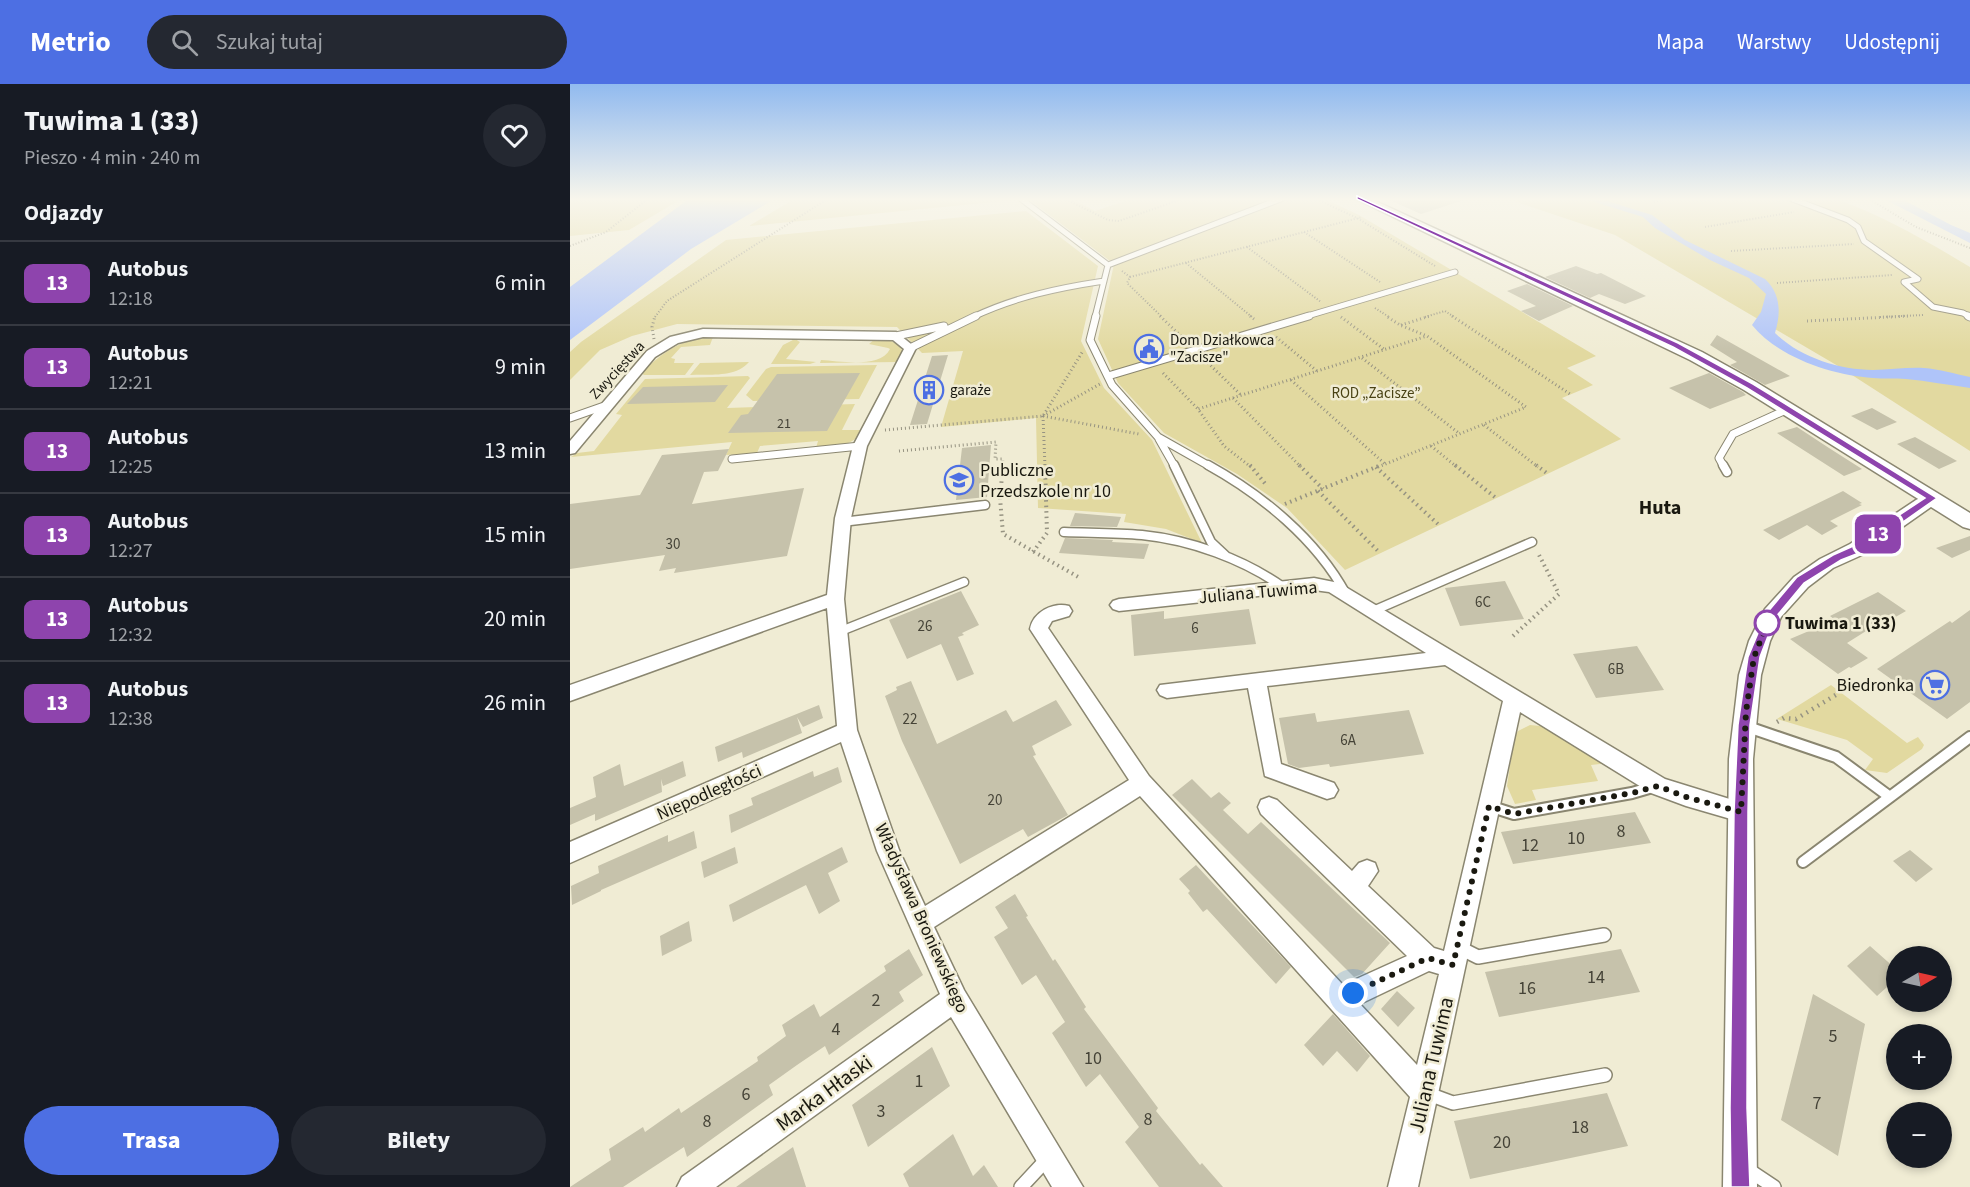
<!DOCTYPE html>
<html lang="pl">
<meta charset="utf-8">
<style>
body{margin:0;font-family:"Source Sans 3",sans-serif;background:#242831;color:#f1f3f6;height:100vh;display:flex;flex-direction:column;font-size:22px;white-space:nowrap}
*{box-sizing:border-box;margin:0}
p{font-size:20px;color:#9ea1a6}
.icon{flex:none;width:33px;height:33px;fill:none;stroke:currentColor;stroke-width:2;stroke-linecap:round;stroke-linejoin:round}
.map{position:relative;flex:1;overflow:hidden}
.details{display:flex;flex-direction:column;background:#171b24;width:570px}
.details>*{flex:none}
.badge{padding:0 12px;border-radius:9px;font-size:21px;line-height:39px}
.needle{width:39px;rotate:81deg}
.tools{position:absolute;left:1316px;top:862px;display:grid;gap:12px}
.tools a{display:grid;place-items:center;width:66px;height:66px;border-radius:50%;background:#171b24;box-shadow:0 3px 9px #0003;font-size:30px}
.you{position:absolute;width:30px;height:30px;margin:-15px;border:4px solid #fff;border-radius:50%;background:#1a73e8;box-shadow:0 0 0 9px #1a73e833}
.map>.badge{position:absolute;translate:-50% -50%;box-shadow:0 0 0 3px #fff}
h2{padding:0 24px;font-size:22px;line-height:54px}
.round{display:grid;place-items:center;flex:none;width:63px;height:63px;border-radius:32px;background:#242831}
.headline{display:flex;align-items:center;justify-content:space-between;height:102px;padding:0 24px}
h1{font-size:28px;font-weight:800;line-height:45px}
.cta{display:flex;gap:12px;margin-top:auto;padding:12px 24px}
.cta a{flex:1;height:69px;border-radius:36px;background:#4d6fe3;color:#fff;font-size:24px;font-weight:800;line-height:69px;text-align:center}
.cta a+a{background:#242831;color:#f1f3f6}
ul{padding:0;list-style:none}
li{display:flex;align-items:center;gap:18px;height:84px;padding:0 24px;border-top:2px solid #363941}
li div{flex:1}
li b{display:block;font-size:22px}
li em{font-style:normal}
li .badge{min-width:66px;font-weight:700;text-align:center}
header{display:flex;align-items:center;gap:36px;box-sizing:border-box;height:84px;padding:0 30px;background:#4d6fe3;color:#fff}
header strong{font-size:28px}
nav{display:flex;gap:33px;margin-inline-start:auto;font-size:21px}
.search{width:420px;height:54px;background:#242831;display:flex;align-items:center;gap:15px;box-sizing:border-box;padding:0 21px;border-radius:33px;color:#9ea1a6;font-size:22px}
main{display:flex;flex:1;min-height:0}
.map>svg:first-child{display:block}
.green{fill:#e2d9a0}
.water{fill:#afc4f9}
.building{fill:#c6c2ab}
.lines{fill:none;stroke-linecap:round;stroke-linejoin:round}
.service-far4-casing{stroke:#8a8670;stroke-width:7}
.service-far3-casing{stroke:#8a8670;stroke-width:9}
.service-far2-casing{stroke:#8a8670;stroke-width:11}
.service-far1-casing{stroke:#8a8670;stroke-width:14}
.service-casing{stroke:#8a8670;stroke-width:16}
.minor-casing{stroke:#8a8670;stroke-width:3}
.tertiary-casing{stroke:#8a8670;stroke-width:3}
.secondary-casing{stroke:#8a8670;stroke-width:3}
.path-far3{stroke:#969382;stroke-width:2;stroke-dasharray:1 2;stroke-linecap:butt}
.path-far2{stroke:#969382;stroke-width:3;stroke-dasharray:1 3;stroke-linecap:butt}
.path-far1{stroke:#969382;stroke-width:4;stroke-dasharray:1.5 4;stroke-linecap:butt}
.path{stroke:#969382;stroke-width:4.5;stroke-dasharray:1.5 5;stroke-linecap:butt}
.service-far4{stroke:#fff;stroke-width:5}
.service-far3{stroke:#fff;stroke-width:7}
.service-far2{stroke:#fff;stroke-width:8}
.service-far1{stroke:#fff;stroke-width:10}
.service{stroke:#fff;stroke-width:13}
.minor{fill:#fff;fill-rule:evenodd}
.tertiary{fill:#fff;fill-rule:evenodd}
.secondary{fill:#fff;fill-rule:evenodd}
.line{fill:#8e44ad;stroke:#fff;stroke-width:1.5}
.walk{stroke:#1a1910;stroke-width:6;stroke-dasharray:0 10.8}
.stop-dot{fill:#fff;stroke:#8e44ad;stroke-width:3}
.labels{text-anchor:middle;stroke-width:5;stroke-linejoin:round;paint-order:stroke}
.far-number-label{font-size:14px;fill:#454337}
.far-poi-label{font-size:15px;fill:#1a1910;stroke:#f0ecd4;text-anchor:start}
.far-street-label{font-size:15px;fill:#1a1910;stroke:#f0ecd4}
.far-park-label{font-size:15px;fill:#494214;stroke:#f0ecd4}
.number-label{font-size:15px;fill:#454337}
.poi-label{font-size:18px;fill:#1a1910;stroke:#f0ecd4;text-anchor:start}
.street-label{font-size:18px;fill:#1a1910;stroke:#f0ecd4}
.stop-label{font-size:18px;font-weight:bold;fill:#1a1910;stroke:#f0ecd4;text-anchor:start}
.near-number-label{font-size:18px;fill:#454337}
.neighbourhood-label{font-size:20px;font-weight:bold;fill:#1a1910;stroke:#f0ecd4}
.near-street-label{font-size:21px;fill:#1a1910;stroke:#f0ecd4}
</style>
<header>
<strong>Metrio</strong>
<div class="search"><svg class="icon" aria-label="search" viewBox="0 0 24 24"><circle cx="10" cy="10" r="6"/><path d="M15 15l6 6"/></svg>Szukaj tutaj</div>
<nav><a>Mapa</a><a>Warstwy</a><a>Udostępnij</a></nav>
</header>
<main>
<section class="details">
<div class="headline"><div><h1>Tuwima 1 (33)</h1><p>Pieszo · 4 min · 240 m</p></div><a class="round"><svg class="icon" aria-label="heart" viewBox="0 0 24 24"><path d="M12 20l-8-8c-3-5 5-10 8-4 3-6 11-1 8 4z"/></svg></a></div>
<h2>Odjazdy</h2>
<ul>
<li><span class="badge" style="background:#8e44ad;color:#fff">13</span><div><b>Autobus</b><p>12:18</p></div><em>6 min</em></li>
<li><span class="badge" style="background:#8e44ad;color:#fff">13</span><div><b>Autobus</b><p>12:21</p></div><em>9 min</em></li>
<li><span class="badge" style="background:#8e44ad;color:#fff">13</span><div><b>Autobus</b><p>12:25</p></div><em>13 min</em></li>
<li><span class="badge" style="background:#8e44ad;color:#fff">13</span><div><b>Autobus</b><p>12:27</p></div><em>15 min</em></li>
<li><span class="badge" style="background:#8e44ad;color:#fff">13</span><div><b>Autobus</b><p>12:32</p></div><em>20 min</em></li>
<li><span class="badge" style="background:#8e44ad;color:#fff">13</span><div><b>Autobus</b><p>12:38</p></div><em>26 min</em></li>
</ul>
<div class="cta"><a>Trasa</a><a>Bilety</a></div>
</section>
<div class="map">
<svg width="1400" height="1103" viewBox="0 0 1400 1103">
<rect width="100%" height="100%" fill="#f0ecd4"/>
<path class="green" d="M0,114H113L59,146L0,152Z
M226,114H440L444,116L179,142Z
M457,114H499L525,127L564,114H752L789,131L1026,272L997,284L1023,301L992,314L1051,355L775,486L717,424L667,390L594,349L548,299L528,255L544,180Z
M935,114H1263C1312,131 1355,156 1400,183V367L1268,282L1045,151Z
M456,127L528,182L511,257L534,304L582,356L632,459L596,445L554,438L556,430L468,424L466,334L371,343L393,267L352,269L327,243L107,240L62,252L30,266L0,296V268L11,258L156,156Z
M143,253L140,261L111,263L101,274L105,275L104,279H124L115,291H74L71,289C93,268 112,254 143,253Z
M225,255L230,258L216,275L246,278L240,280H201L213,261Z
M305,255C317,255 325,256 332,266L328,278L250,279L251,276C270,277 310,285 320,265L318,264L299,260Z
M179,278C165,294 140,290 120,291L130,279Z
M307,281L289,315L183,317L176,311L196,285L201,283Z
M178,292L180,294L157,324L285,320L272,346H293C281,364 266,362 246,364L248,357L190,362L187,369L156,371L162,358L1,373L7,369L24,367L52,331L46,330L75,295Z
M1261,601L1337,659L1348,653L1354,661L1352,665L1317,689L1295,686L1303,675L1277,656L1207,635Z
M960,641L980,643L1039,679L1021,681L1028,697L962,706L966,716L945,720L937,702L944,654L948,647Z"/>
<path class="water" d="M120,114H206L121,165L0,256V203Z
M1012,114H1028L1082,131L1115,156L1195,195C1211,210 1211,229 1205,249C1229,273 1269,286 1303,286C1320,286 1337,283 1354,284C1369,285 1385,290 1400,293V304C1379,301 1357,297 1336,295C1325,294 1314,295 1303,294C1262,291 1209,274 1182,241L1191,228L1196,210L1179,194L1140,176L1085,144L1073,133Z
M1312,114H1330L1381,141L1400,149V159Z"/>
<path class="building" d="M815,114H890L891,117L851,130Z
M1006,182L1027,190L1031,189L1076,212L1055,220L1029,210L1020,214L975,193Z
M957,200L1003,222L969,237L951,227L966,222L937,207Z
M1147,251L1220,292L1195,301L1160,281L1167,278L1140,261Z
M378,271L357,340L340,341L362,272Z
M290,289L257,347L158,349L171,331L178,330L207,290Z
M1139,289L1173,308L1176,311L1140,325L1099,304Z
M158,301L145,318L57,320L73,303Z
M1302,324L1327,338L1307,346L1281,332Z
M1227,343L1259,364L1292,385L1274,392L1207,349Z
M1345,353L1387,377L1369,385L1327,360Z
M421,361L417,413L386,416L392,364Z
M159,365L148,387L134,388L122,420L234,404L217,472L104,489L106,484L89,487L95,471L0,485V420L70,411L92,371Z
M1273,407L1292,419L1289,420L1292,421L1260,437L1268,442L1252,451L1237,441L1209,456L1193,446Z
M505,429L551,433L547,443L500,442Z
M1400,452V466L1382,474L1366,464Z
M495,454L543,456L542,458L579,460L574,475L489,469Z
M935,497L954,535L890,542L875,504Z
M391,507L409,541L392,549L394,551L388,553L404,590L387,597L371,560L337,575L319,536Z
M1308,508L1336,527L1315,539L1312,537L1277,559L1298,574L1281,584L1279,583L1268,590L1220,555L1265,536L1260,532Z
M679,525L686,560L564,572L561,531L594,527V535Z
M1400,526V618L1377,635L1307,585L1380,537L1382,539Z
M1067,562L1094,606L1026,614L1003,570Z
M341,597L367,660L436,626L443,638L486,616L502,641L462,662L466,671L463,672L498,731L458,753L453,745L390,780L332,657L315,612L327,606L326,603Z
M249,621L253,634L233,643L227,633L232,649L173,674L172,668L148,678L145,663Z
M839,626L854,670L760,683L759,680L729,684L718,680L709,634L745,629L747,638Z
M113,677L116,692L93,702L91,695L92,708L25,737V730L0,741V724L26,713L23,693L50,680L54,702Z
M268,683L272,698L161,749L159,731L183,721L181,714L243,687L244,693Z
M622,695L641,714L649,708L661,719L653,726L678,750L691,738L820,859L792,890L784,893L602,711Z
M1065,728L1081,759L943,780L931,748Z
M124,747L127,764L31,806V807L2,821L1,802L29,789L28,782L98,751V758Z
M165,763L168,779L134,794L131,778Z
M272,763L278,778L258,789L270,817L249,830L236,801L163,838L159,821Z
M1340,766L1363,785L1346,798L1323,777Z
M626,781L721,883L706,900L637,825L633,828L618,809L620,807L609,795Z
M445,810L458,832L456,833L483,877L485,875L516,923L514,925L588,1024L586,1027L630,1081L632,1079L653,1103H589L555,1058L569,1043L530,990L516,1003L482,949L495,938L466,891L452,901L424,853L438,844L425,823Z
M119,837L122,857L92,872L90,852Z
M1300,862L1326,885V895L1307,912L1277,882Z
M339,865L353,891L329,908L334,917L259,971L255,962L227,981L199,1001L203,1011L117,1073L114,1063L53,1103H0L41,1076L39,1065L73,1043L75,1048L109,1024L111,1029L188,977L187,973L216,952L212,941L244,920L250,933L316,887L314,882Z
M1051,865L1070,908L929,933L915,888Z
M827,907L845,924L828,943L811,925Z
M1243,910L1295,940L1268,1072L1211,1036Z
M763,930L800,972L787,988L767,967L753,982L734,961Z
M362,963L380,1002L298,1063L282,1021Z
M1037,1009L1058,1062L900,1095L884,1037Z
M383,1050L403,1092L414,1081L428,1103H339L333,1090Z
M223,1063L236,1103H166Z"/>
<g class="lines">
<g class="service-far4-casing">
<path id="service-far4" d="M450,114L538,181L525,233
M1220,114L1278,136L1288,143L1294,157L1348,195L1334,198L1363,223L1393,229L1400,233
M538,181L713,114
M403,233C445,213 488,204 534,197
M734,233L885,188"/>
</g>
<g class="service-far3-casing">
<path id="service-far3" d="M526,232L520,256L542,301L588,353L641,383
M1398,232L1400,233
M326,252L374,242
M340,264L406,232
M538,292L739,232
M0,334L37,321
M589,355L605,383
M162,375L290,362
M1154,383L1149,374L1163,350L1218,325"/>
</g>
<g class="service-far2-casing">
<path id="service-far2" d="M604,381L641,458L656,472
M638,381C692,411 746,455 776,510
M1153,381L1157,388
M272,438L415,421
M494,448C520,449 546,449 572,451C621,456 673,475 713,503
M803,527L962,458
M266,549L394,498"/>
</g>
<g class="service-far1-casing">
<path id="service-far1" d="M1175,642L1266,673L1320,713
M919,722L944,730L1062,709L1086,702
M1233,778L1400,653"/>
</g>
<g class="service-casing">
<path id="service" d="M888,863L908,873L1034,851
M856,1009L883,1019L1035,991
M1177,1085L1204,1103
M451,1103L478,1074"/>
</g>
<g class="minor-casing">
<path id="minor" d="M133,245L326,248L346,264L297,362L281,434L274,515L287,646L329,766L355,822L559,696L460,545C463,528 483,518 499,522L502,527L499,532L482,537L478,544L579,692L773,901L837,872L691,730L688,723L691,716L699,713L707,716L782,787L789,779L797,776L805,779L808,787L798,802L864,864L874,867L933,617L875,581L697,602L711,680L764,699L768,706L764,713L757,715L695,692L678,604L597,614L590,611L587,606L590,601L856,569L759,508L744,506L549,527L543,525L540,521L543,517L549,515L744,494L769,499L1095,695L1179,721L1182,728L1179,735L1171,738L1116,722L1081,709L950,628L848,1103H818L840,1013L570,712L364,843L394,906L513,1103H482L381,933L146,1103H107L112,1093L370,910L307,767L271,658L0,779V758L267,642L257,524L0,617V601L257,511L265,434L283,362L334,265L323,256L133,253L108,259L85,273L5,369L0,370V357L77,267L100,253ZM859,887L869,890L847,981L790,920Z"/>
</g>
<g class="tertiary-casing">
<path id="tertiary" d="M1362,408L1368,410L1371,414L1368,418L1294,470L1263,484L1238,503L1211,533L1200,557L1191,591L1183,675L1187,1103H1153L1159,675L1169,591L1179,557L1195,525L1224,493L1250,475L1280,460L1346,416Z"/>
</g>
<g class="secondary-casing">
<path id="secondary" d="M784,114H799L1132,268L1186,298L1400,429V445L1393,443L1174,306L1120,276Z"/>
</g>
<path class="path-far3" d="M493,114L538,136L549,137L615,114
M744,114L787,134L865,182
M1297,114L1346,143L1400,164
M1084,118L1099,114
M1135,143L1224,128
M734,148L810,198
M0,162L36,148L79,114
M677,163L751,218
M1161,167L1284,160
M616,179L682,233
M552,187L560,193L557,199L592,233
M560,193L792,133
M1207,199L1322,191
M805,224L819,233
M85,233L97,217L259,114
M855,233L875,227L884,233
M1310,233L1354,231"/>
<path class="path-far2" d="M590,232L615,256
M680,232L684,235
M882,232L1000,310
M771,233L815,266
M1237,237L1340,232
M831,241L860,232
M706,253L747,287
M84,255L82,243L85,232
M792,274L890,350
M635,276L671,311
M593,289L628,325
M721,296L815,380
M663,314L731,383
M473,332L569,350
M473,332L530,300
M473,332L475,383
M914,341L968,383
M315,346L473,332L513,267
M861,362L887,383
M329,367L426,358L425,375H433L432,383
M681,383L654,362L628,325L857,252
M808,383L956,323L857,252L830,241L816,232"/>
<path class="path-far1" d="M433,381L430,414L433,450L510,494
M680,381L697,402
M729,381L753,405
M885,381L926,414
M966,381L978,390
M806,383L869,441
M748,407L810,469
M715,420L811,381
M463,468L477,449L475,381
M943,552L989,510L968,469"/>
<path class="path" d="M1207,638L1214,634L1226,635L1269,609"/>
<use href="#service-far4" class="service-far4"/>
<use href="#service-far3" class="service-far3"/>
<use href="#service-far2" class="service-far2"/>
<use href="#service-far1" class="service-far1"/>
<use href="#service" class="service"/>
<use href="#minor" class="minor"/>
<use href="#tertiary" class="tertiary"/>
<use href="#secondary" class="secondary"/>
</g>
<linearGradient id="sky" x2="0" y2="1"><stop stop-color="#91baef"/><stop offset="0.43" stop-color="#f8f6ec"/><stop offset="1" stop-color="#f8f6ec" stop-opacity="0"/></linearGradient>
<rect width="1400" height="268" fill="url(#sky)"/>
<path class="line" d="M787,112L1108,259L1183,300L1367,414L1289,469L1271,476L1234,499L1205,534L1190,573L1180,641L1178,728L1177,1024L1180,1103H1161L1160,1024L1164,728L1168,641L1178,573L1196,530L1227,493L1263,471L1281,463L1355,414L1177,304L1103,263L787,115Z"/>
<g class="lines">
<path class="walk" d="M783,909L858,874L883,881L919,722L944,730L1062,709L1088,702L1116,713L1171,728L1176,628L1184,573L1199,535L1197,539"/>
</g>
<defs>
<g id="civic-ring" transform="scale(1.5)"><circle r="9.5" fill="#f0ecd4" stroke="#4d6fe3" stroke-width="1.5"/><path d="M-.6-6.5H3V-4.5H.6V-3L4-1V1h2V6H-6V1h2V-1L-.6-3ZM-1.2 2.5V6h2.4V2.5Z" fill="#4d6fe3"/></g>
<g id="building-ring" transform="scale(1.5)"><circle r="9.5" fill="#f0ecd4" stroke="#4d6fe3" stroke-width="1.5"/><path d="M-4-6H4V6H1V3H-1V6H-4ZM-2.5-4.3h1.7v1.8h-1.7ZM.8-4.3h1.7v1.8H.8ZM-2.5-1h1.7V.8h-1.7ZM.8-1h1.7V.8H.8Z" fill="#4d6fe3"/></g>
<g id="school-ring" transform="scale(1.5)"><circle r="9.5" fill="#f0ecd4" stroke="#4d6fe3" stroke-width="1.5"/><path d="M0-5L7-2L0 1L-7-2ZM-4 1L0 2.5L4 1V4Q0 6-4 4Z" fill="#4d6fe3"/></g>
<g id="supermarket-ring" transform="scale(1.5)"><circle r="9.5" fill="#f0ecd4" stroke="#4d6fe3" stroke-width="1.5"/><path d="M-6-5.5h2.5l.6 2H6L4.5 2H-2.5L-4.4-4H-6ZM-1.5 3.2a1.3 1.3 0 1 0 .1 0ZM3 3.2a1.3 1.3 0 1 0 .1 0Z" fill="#4d6fe3"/></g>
</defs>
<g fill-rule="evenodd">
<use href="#civic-ring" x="579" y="265"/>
<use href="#building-ring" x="359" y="306"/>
<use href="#school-ring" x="389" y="396"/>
<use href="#supermarket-ring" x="1365" y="601"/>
</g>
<circle class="stop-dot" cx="1197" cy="539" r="12"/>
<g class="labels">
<g class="far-number-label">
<text x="214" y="344">21</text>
</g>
<g class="far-poi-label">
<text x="600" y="261">Dom Działkowca<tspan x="600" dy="17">"Zacisze"</tspan></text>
<text x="380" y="311">garaże</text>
</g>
<g class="far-street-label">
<text transform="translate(47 286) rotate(-47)" y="5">Zwycięstwa</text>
</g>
<g class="far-park-label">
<text x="806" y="314">ROD „Zacisze”</text>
</g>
<g class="number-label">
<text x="103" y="465">30</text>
<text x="913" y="523">6C</text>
<text x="355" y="547">26</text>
<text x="625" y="549">6</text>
<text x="1046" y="590">6B</text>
<text x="340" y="640">22</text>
<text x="778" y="661">6A</text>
<text x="425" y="721">20</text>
</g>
<g class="poi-label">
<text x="410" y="392">Publiczne<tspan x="410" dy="21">Przedszkole nr 10</tspan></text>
<text x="1344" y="607" text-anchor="end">Biedronka</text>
</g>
<g class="street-label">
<text transform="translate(688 508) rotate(-5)" y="6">Juliana Tuwima</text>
<text transform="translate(139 708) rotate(-24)" y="6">Niepodległości</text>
<text transform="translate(352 834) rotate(66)" y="6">Władysława Broniewskiego</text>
</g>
<g class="stop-label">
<text x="1215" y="545">Tuwima 1 (33)</text>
</g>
<g class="near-number-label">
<text x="1051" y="753">8</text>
<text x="1006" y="760">10</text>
<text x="960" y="767">12</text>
<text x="1026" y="899">14</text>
<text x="957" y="910">16</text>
<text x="306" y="922">2</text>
<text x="266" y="951">4</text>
<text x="1263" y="958">5</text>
<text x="523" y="980">10</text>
<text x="349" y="1003">1</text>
<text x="176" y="1016">6</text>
<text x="1247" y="1025">7</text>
<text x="311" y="1033">3</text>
<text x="578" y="1041">8</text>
<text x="137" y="1043">8</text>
<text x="1010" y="1049">18</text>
<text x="932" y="1064">20</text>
</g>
<g class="neighbourhood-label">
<text x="1090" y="430">Huta</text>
</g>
<g class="near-street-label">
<text transform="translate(861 981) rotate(-77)" y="7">Juliana Tuwima</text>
<text transform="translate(254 1009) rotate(-36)" y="7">Marka Hłaski</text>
</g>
</g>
</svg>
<div class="tools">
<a><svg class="needle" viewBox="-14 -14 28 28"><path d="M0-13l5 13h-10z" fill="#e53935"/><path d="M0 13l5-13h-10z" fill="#9ea1a6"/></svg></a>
<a>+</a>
<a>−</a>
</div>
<div class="you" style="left:783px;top:909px"></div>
<b class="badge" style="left:1308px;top:450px;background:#8e44ad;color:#fff">13</b>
</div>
</main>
